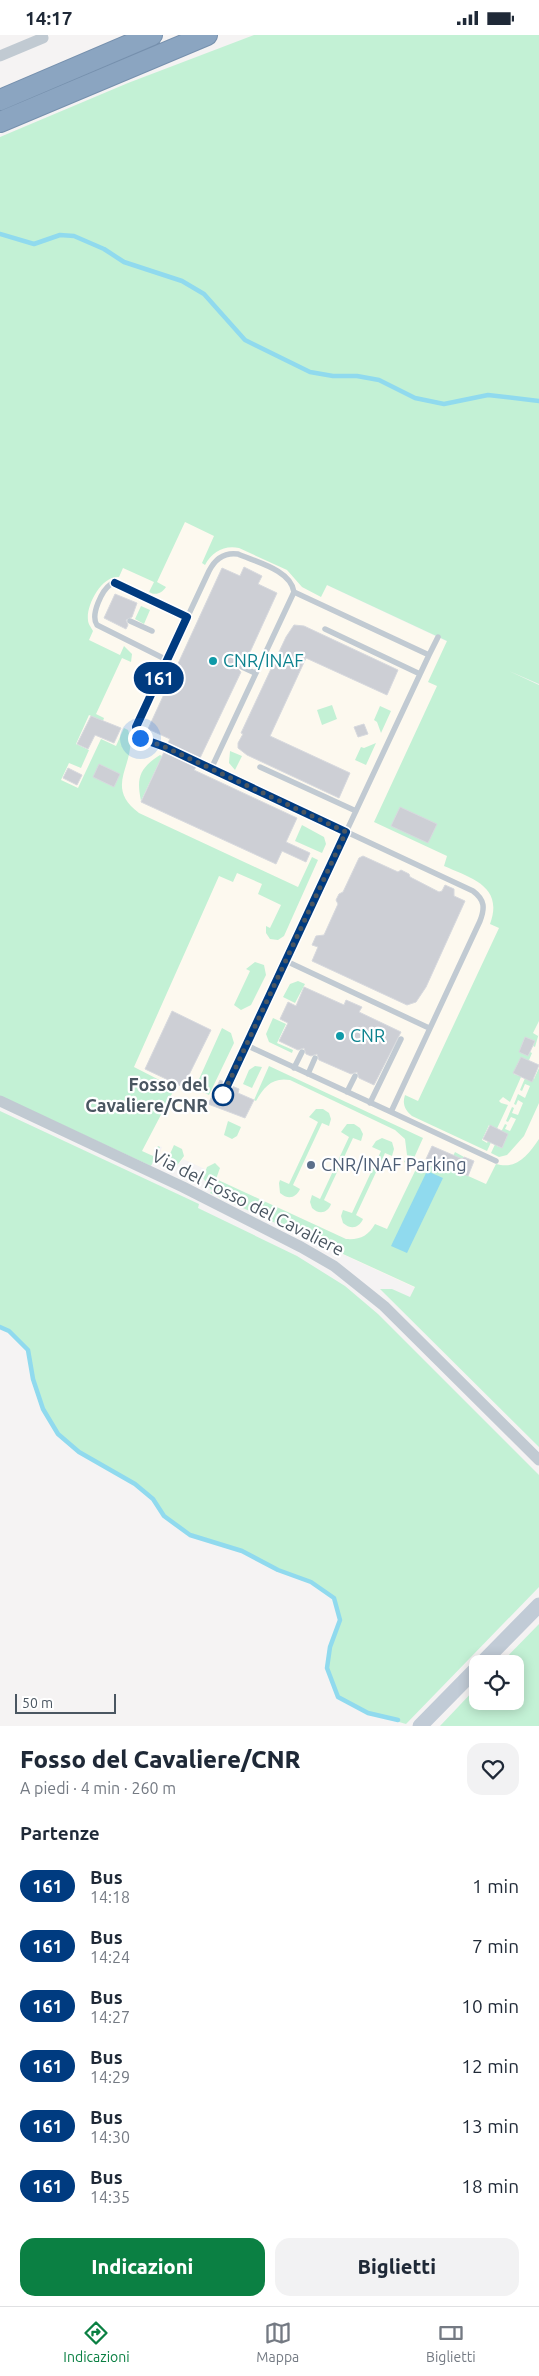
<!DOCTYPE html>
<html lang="it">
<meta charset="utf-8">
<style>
body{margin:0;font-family:Ubuntu,sans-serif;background:#f2f2f3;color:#1f2937;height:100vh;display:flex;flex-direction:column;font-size:19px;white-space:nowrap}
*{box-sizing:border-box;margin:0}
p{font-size:16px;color:#747a83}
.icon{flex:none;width:28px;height:28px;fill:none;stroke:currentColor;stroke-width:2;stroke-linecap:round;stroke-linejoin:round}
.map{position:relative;height:1691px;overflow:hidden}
.side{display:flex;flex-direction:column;background:#fff;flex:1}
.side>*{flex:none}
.badge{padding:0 10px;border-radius:16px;font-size:18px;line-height:32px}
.buttons{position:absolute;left:469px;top:1620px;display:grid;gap:10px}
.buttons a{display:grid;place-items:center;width:55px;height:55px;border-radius:10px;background:#fff;box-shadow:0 2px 12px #0003;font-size:25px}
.scale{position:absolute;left:15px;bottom:12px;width:101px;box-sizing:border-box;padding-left:5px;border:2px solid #4a5661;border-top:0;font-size:14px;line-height:18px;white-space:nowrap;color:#4a5661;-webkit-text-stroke:4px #fff;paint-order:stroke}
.you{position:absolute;width:25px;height:25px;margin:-12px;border:4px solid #fff;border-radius:50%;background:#1a73e8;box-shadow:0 0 0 8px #1a73e833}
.map>.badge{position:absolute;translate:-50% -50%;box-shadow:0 0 0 2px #fff}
h2{padding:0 20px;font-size:19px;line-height:45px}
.round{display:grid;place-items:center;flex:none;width:52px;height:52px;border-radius:15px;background:#f2f2f3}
.summary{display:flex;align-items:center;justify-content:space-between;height:85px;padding:0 20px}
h1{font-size:24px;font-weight:800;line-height:38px}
.cta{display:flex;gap:10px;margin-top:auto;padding:10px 20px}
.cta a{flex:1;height:58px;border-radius:15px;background:#0b8043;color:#fff;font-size:20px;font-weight:800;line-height:58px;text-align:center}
.cta a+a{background:#f2f2f3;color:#1f2937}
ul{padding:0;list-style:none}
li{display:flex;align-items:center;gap:15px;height:60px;padding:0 20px}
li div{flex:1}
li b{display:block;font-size:19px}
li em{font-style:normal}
li .badge{min-width:55px;font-weight:700;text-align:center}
.status{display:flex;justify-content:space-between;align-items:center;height:35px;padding:0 25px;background:#fff;direction:ltr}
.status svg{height:14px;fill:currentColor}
.tabs{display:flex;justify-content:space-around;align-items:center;height:70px;border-top:1px solid #e0e1e3;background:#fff;font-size:14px;color:#747a83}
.tabs a{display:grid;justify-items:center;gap:2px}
.tabs .selected{color:#0b8043}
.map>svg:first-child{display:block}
.commercial{fill:#fdf9ef}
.green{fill:#c3f1d5}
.water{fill:#90daee}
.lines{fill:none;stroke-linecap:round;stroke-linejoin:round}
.stream{stroke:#90daee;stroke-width:4.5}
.building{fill:#cdcfd5;stroke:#d7d9de}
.highway-casing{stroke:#7690ad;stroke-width:22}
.lane{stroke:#c1cad2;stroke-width:5.5}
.street{stroke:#c1cad2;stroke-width:11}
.secondary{stroke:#c1cbd6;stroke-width:15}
.highway{stroke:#8ba5c1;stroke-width:20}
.line-casing{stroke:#fff;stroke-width:11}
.line{stroke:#003b80;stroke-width:8}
.walk{stroke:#4a5661;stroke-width:5;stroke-dasharray:0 9}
.culture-dot{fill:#0f9aa8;stroke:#fff;stroke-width:2}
.stop-dot{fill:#fff;stroke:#003b80;stroke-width:2.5}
.service-dot{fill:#5c6f8a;stroke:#fff;stroke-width:2}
.labels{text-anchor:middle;stroke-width:4.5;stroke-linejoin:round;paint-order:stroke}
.culture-label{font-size:18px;fill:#0d838f;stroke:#fff;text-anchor:start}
.stop-label{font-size:18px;font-weight:bold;fill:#4a5661;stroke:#fff;text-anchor:end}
.service-label{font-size:18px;fill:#4e5e75;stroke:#fff;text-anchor:start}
.street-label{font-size:18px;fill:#4a5661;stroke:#fff}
</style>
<div class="status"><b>14:17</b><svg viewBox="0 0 49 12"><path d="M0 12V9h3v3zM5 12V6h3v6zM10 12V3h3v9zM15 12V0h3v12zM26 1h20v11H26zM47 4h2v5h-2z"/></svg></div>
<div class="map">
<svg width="539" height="1691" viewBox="0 0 539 1691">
<rect width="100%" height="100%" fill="#f5f3f3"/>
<path class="commercial" d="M103,446L186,484L539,650V1310L210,1158L212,1156L203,1143L205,1134L183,1124L176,1132L167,1134V1132L157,1127L162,1112L158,1111L153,1121L142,1117L0,668Z"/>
<path class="green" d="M254,0H539V649L509,636L539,650V986L533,998L538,1001L539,998L535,1012L533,1011L535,1006L525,1002L519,1017L528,1021L530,1017L532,1018L527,1030L519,1026L514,1039L519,1041L525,1033L510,1067L503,1062L499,1066L501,1068L508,1070L494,1100L495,1093L489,1090L482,1105L487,1108L490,1102L493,1103L487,1116L412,1081C405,1075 402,1069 405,1060L418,1066L499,893L490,889C504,851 471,843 444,831L447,821L374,787L437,651L428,647L447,606L327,550L321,562L302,552L287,535L239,513C224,510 212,517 205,530L202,528L214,501L185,487L157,547L166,552C162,558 156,561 149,557L154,547L123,533L119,542C102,540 86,570 88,585C88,589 91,592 93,596L89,605L120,620L124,611L132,619L131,627L122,623L96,679L104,683L103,686L89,680L76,709L89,715L81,733L69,728L61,745L78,753L101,704L116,711L124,693L128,695C140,727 101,750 139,778L298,852L312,822L318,825L284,901L278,905L270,904L266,898V891L270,893L281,870L258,859L262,849L237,838L233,847L219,841L134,1032L175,1053L142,1116L153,1121L158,1111L160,1112L151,1131L0,1061V102L128,48Z
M141,571L150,575L144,589L135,584Z
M332,670L337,684L322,690L317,675Z
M380,671L391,676L381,698L377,687L374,685Z
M376,708L366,730L355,725L361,712L364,713Z
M230,716L242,721L235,735L229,728Z
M160,720L162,721L141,766C136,742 140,733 160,720Z
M302,790L324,802L326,809L322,818L295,806Z
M255,927L264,930L266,940L251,970L241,975L234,970L250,936L246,934Z
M298,946L305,949L295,968L283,962L290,949Z
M273,983L286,989L277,1008L293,1015L292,1018L269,1007L266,999Z
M222,993L231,998L234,1008L209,1060L195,1053Z
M255,1031L262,1032L252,1053L243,1049L249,1035Z
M269,1031L423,1103L414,1123L407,1120L405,1104L395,1095L290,1045C272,1042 264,1052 256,1066L254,1065Z
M539,1033V1068L524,1101L507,1120L499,1122L491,1118L497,1105L499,1106L497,1111L502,1113L507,1101L502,1098L498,1103L505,1089L507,1090L505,1094L510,1096L516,1084L511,1082L508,1087L506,1086L512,1072L514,1073L512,1078L518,1080L523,1068L518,1065L516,1070L514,1069L518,1059L525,1063L530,1051L525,1049L522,1056L520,1055L528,1036L529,1042L534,1044Z
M316,1074H323L329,1078L331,1084L329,1091L322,1088L293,1150L300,1154C296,1163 288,1165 280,1158L279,1148L280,1145L289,1149L318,1087L309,1082Z
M0,1076L199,1169L198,1173L297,1221L345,1251L378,1279L539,1440V1552L406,1689L368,1678L338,1662L327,1633L330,1612L340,1585L333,1563L311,1547L278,1535L242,1516L190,1500L164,1481L153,1464L135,1449L79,1417L58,1399L43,1374L33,1344L28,1315L9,1296L0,1292Z
M228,1086L241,1092L237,1101L232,1104L224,1100Z
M347,1089H354L360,1093L363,1099L361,1106L353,1103L324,1165L331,1169C328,1178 319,1180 312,1173L310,1167L312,1160L320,1164L349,1102L341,1097Z
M382,1103L392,1107L394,1114L392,1121L385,1118L356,1180L363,1184C359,1193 351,1195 343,1188L341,1181L343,1175L352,1178L381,1116L372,1112L376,1106Z
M539,1104V1412L380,1254H392L410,1262L415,1252L210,1158L212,1156L203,1143L207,1132L215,1128L220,1133L216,1144L346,1204C360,1205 368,1201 375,1189L387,1194L417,1132L404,1127L406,1123L418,1129L420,1126L445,1137L455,1117L464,1122L457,1136L486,1149L496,1129C517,1135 528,1120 539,1104Z
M174,1110L182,1114L184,1121L176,1132L167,1134L165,1130Z
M539,1589V1691H440L477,1652L478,1666H515V1629H500Z"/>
<path class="water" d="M427,1136L443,1143L407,1218L391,1211Z"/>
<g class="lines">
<path class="stream" d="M0,199L34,209L60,200L74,201L104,214L124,227L182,246L204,259L245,305L310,337L333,341H357L379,345L415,363L444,369L488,360L539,366
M0,1292L9,1296L28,1315L33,1344L43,1374L58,1399L79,1417L135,1449L153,1464L164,1481L190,1500L242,1516L278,1535L311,1547L334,1563L340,1585L330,1612L327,1633L338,1662L368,1678L398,1685"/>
</g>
<path class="building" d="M244,532L262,541L258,549L277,558L245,628L238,630V634L241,637L200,723L168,708L170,704L148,694L222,533L240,541Z
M115,559L137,568L132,582L126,585L128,590L126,594L104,583Z
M294,590L304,591L398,635L387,660L306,623L270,701L350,738L339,763L247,720L238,713V708L243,699L241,698L286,602Z
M91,681L121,693L114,708L95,700L88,714L77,709Z
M364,689L368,699L358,702L354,692Z
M164,717L196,732L194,735L297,783L286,807L310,818L306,827L282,816L276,829L141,767Z
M99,729L120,739L114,752L93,742Z
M68,733L82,740L77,750L63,743Z
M400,772L437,789L428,808L391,791Z
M363,821L398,837L401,835L409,839L410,842L439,857L442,856L445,850L454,854V861L465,866L426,952L416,967L407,970L312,926L318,912L312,910L316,901L324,900L338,869L336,865L339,859L343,857L359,823Z
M304,952L344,970L346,965L362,972L359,977L401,997L374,1050L359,1043L357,1037L351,1039L319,1025L317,1019L311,1021L306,1019L304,1013L298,1015L279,1006L288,988L280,984L288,967L296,971Z
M172,976L211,995L183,1052L145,1034Z
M525,1002L535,1006L528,1021L519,1017Z
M521,1022L539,1030L532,1047L513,1038Z
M220,1045L224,1047L217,1062L219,1068L225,1066L232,1051L239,1054L238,1058L254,1065L245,1083L208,1069Z
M490,1090L508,1099L502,1113L483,1104Z
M432,1111L462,1124L464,1122L474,1126L468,1141L426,1124Z"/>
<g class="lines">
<g class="highway-casing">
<path id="highway" d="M0,65L152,0
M0,87L207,0"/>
</g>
<path class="lane" d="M130,586L152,596
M325,594L420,639
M429,620L438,602
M167,625L97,590C90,580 102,555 111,549H119L187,582
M242,632L255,638
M260,732L356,776
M211,734L294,557C291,535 256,527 238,519C224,517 215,524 209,536L136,692L140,703L165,712L473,856C485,865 485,873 480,886L391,1077L246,1010
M286,926L429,993
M294,1033L302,1017
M308,1039L315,1023
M347,1057L355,1041
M221,1064L429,620L294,557
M370,1068L401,1004
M391,1077L496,1126"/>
<path class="street" d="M0,21L43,3L42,0
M0,1066L183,1152L301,1212L334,1231L384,1271L539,1425"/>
<path class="secondary" d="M481,1629L539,1570
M420,1691L478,1632"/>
<use href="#highway" class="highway"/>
</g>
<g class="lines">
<g class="line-casing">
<path id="line" d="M115,548L187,582L136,692L140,703L165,712L346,797L221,1064"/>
</g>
<use href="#line" class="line"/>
<path class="walk" d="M140,703L165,712L346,797L221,1064L223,1060"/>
</g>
<g class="culture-dot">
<circle cx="213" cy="626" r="5"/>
<circle cx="340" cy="1001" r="5"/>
</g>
<circle class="stop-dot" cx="223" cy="1060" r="10"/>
<circle class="service-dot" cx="311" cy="1130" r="5"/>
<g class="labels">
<g class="culture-label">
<text x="223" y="632">CNR/INAF</text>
<text x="350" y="1007">CNR</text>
</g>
<g class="stop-label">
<text x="208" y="1056">Fosso del<tspan x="208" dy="21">Cavaliere/CNR</tspan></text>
</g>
<g class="service-label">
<text x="321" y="1136">CNR/INAF Parking</text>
</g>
<g class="street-label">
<text transform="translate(248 1168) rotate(27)" y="6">Via del Fosso del Cavaliere</text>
</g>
</g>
</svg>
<div class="buttons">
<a><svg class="icon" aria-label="locate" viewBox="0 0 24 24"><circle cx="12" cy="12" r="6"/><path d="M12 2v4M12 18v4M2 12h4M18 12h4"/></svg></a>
</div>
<div class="scale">50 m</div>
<div class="you" style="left:140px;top:703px"></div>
<b class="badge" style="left:159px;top:643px;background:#003b80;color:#fff">161</b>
</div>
<section class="side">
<div class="summary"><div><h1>Fosso del Cavaliere/CNR</h1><p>A piedi · 4 min · 260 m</p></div><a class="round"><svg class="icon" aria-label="heart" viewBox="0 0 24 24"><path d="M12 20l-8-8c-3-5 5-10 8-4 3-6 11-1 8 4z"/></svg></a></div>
<h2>Partenze</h2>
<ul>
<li><span class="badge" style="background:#003b80;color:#fff">161</span><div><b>Bus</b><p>14:18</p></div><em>1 min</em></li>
<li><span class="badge" style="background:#003b80;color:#fff">161</span><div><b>Bus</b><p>14:24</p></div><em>7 min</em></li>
<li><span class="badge" style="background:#003b80;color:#fff">161</span><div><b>Bus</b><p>14:27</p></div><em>10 min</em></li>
<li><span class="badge" style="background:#003b80;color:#fff">161</span><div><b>Bus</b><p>14:29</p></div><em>12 min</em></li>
<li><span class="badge" style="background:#003b80;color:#fff">161</span><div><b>Bus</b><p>14:30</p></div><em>13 min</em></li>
<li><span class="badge" style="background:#003b80;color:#fff">161</span><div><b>Bus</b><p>14:35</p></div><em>18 min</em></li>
</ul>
<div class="cta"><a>Indicazioni</a><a>Biglietti</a></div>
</section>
<nav class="tabs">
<a class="selected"><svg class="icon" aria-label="directions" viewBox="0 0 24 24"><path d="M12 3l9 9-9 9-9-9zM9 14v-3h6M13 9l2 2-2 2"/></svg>Indicazioni</a>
<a><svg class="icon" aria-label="map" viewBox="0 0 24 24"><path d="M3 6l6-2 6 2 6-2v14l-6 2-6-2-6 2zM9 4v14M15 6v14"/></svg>Mappa</a>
<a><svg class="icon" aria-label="tickets" viewBox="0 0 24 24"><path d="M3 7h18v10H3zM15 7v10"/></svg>Biglietti</a>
</nav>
